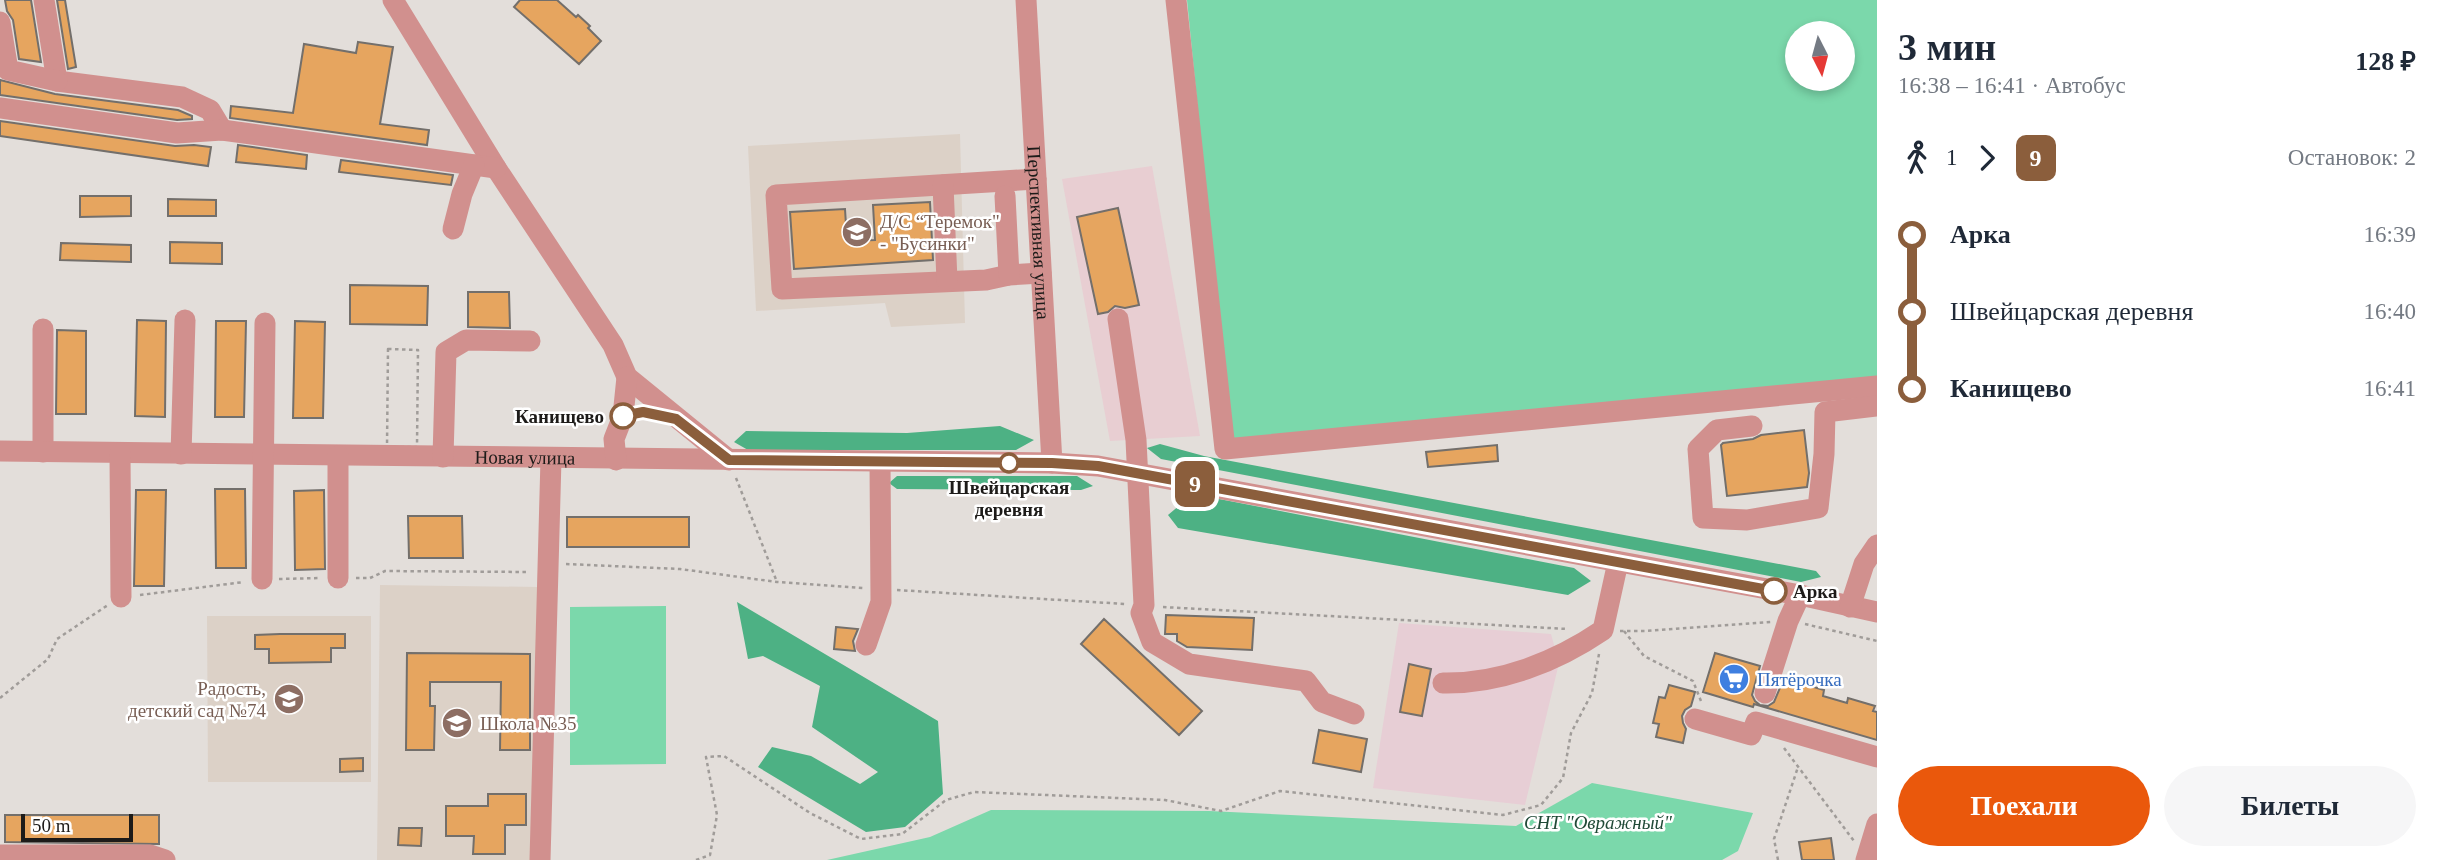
<!DOCTYPE html>
<html lang="ru">
<meta charset="utf-8">
<style>
body{margin:0;font-family:Georgia,serif;background:#f6f6f7;color:#1f2937;height:100vh;display:flex;flex-direction:column;font-size:26px;white-space:nowrap}
*{box-sizing:border-box;margin:0}
p{font-size:23px;color:#747a83}
.icon{flex:none;width:38px;height:38px;fill:none;stroke:currentColor;stroke-width:2;stroke-linecap:round;stroke-linejoin:round}
.map{position:relative;flex:1;overflow:hidden}
.panel{display:flex;flex-direction:column;background:#fff;width:560px}
.panel>*{flex:none}
.badge{padding:0 14px;border-radius:10px;font-size:24px;line-height:46px}
.needle{width:46px;rotate:174deg}
.fabs{position:absolute;left:1785px;top:21px;display:grid;gap:14px}
.fabs a{display:grid;place-items:center;width:70px;height:70px;border-radius:50%;background:#fff;box-shadow:0 4px 10px #0003;font-size:35px}
.scale{position:absolute;left:21px;bottom:18px;width:112px;box-sizing:border-box;padding-left:7px;border:4px solid #1d1b19;border-top:0;font-size:19px;line-height:24px;white-space:nowrap;color:#1d1b19;-webkit-text-stroke:5px #fff;paint-order:stroke}
.map>.badge{position:absolute;translate:-50% -50%;box-shadow:0 0 0 4px #fff}
.legs{display:flex;align-items:center;gap:10px;height:77px;padding:0 21px;font-size:23px}
.legs p{margin-inline-start:auto}
.summary{display:flex;align-items:center;justify-content:space-between;height:119px;padding:0 21px}
h1{font-size:38px;font-weight:600;line-height:52px}
.primary-button{display:flex;gap:14px;margin-top:auto;padding:14px 21px}
.primary-button a{flex:1;height:80px;border-radius:42px;background:#ea580c;color:#fff;font-size:28px;font-weight:600;line-height:80px;text-align:center}
.primary-button a+a{background:#f6f6f7;color:#1f2937}
ul{padding:0 21px;list-style:none}
li{display:flex;align-items:center;gap:24px;height:77px;font-size:26px}
li i{display:grid;place-items:center;width:10px;height:100%;margin:0 9px;background:currentColor}
li i::after{content:'';width:18px;height:18px;margin:-9px;border:5px solid;border-radius:50%;background:#fff}
li p{margin-inline-start:auto}
li:first-child i{background:linear-gradient(#0000 50%,currentColor 0)}
li:last-child i{background:linear-gradient(currentColor 50%,#0000 0)}
main{display:flex;flex:1;min-height:0}
.map>svg:first-child{display:block}
.commercial{fill:#e8ced2}
.industrial{fill:#e7ced5}
.built{fill:#dcd1c7}
.green{fill:#7bd8ab;fill-rule:evenodd}
.forest{fill:#4db184}
.building{fill:#e6a55f;stroke:#736f6b;stroke-width:2}
.lines{fill:none;stroke-linecap:round;stroke-linejoin:round}
.path{stroke:#a09c99;stroke-width:2.5;stroke-dasharray:3.5 3.5;stroke-linecap:butt}
.minor{stroke:#d1908e;stroke-width:21}
.line-1-casing{stroke:#fff;stroke-width:16}
.line-1{stroke:#8b5e3c;stroke-width:10}
.stop-1-dot{fill:#fff;stroke:#8b5e3c;stroke-width:3.5}
.labels{text-anchor:middle;stroke-width:5;stroke-linejoin:round;paint-order:stroke}
.education-label{font-size:19px;fill:#785e54;stroke:#fff;text-anchor:start}
.street-label{font-size:19px;fill:#1d1b19;stroke:#fff}
.stop-label{font-size:19px;font-weight:bold;fill:#1d1b19;stroke:#fff;text-anchor:end}
.shop-label{font-size:19px;fill:#366cbe;stroke:#fff;text-anchor:start}
.park-label{font-size:19px;font-style:italic;fill:#204a37;stroke:#fff}
</style>
<main>
<div class="map">
<svg width="1877" height="860" viewBox="0 0 1877 860">
<rect width="100%" height="100%" fill="#e3deda"/>
<path class="commercial" d="M1152,166L1200,436L1110,441L1062,179Z"/>
<path class="industrial" d="M1399,623L1551,634L1559,663L1525,805L1373,788Z"/>
<path class="built" d="M960,134L965,323L891,327L885,303L756,311L748,146Z
M380,585L538,587L534,860H377Z
M207,616H371V782H208Z"/>
<path class="green" d="M1187,0H1877V380L1231,444ZM1797,33H1843V79H1797Z
M666,606V764L570,765V607Z
M1592,783L1753,813L1738,851L1722,860H827L930,837L991,810L1209,811L1516,826Z"/>
<path class="forest" d="M1000,426L1034,440L1016,450H748L734,442L746,431L907,433Z
M1160,444L1204,456L1816,571L1821,577L1801,582L1161,459L1147,448Z
M897,476H1077L1093,486L1081,490L897,489L889,483Z
M1193,494L1574,568L1591,581L1568,595L1178,528L1168,515Z
M737,602L938,721L943,794L905,827L866,832L758,767L772,747L811,756L860,784L878,772L812,727L820,686L763,656L748,659Z"/>
<path class="building" d="M5,0H31L41,62L19,59L13,20L7,11Z
M57,0H65L76,67L68,69Z
M520,0H557L576,17L578,15L590,26L588,28L601,41L579,64L514,7Z
M358,42L393,47L380,124L429,130L427,145L230,118L231,106L293,113L304,44L356,53Z
M0,80L55,94L178,110L192,116V119L177,120L0,95Z
M0,121L175,146L194,145L211,147L208,166L0,136Z
M238,145L307,155L306,169L236,162Z
M341,160L453,175L451,185L339,172Z
M80,196H131V216L80,217Z
M168,199L216,200V216H168Z
M930,202L933,260L794,269L790,212L845,209L847,241L875,240L873,205Z
M1118,208L1139,305L1125,308L1115,306L1108,312L1098,314L1077,217Z
M170,242L222,243V264L170,263Z
M61,243L131,245V262L60,260Z
M350,285L428,286L427,325L350,324Z
M468,292H509L510,328L468,327Z
M137,320L166,321L165,417L135,416Z
M216,321H246L244,417H215Z
M295,321L325,322L323,418H293Z
M57,330L86,331V414H56Z
M1804,430L1809,473L1807,487L1727,496L1721,445L1723,443L1753,439L1761,435Z
M1497,445L1498,461L1428,467L1426,452Z
M215,489H245L246,568H216Z
M136,490H166L164,586H134Z
M324,490L325,569L295,570L294,491Z
M408,516H462L463,558H409Z
M567,517H689V547H567Z
M1166,615L1254,618L1252,650L1187,647L1177,641V634H1165Z
M1104,619L1202,711L1179,735L1081,644Z
M836,627L858,629L853,641L855,651L834,649Z
M280,634H345V648H331V662L269,663V649H255V635Z
M407,653L530,654V750H500L501,682H430V706H435L434,750H406Z
M1715,653L1760,666L1752,695L1755,701L1760,705L1768,706L1774,702L1782,683L1795,687L1797,682L1824,690L1823,696L1847,703L1848,698L1875,706L1873,711L1877,712V740L1754,704L1753,707L1703,692Z
M1409,664L1431,669L1422,716L1400,712Z
M1669,685L1695,692L1691,706L1685,710L1682,716L1683,723L1686,729L1683,743L1656,737L1659,724L1653,723L1659,697L1665,698Z
M1319,730L1367,739L1361,772L1313,763Z
M363,758V771L340,772V759Z
M488,794H526V825H505V854H473L474,836H446V806H488Z
M5,815H159V844L5,842Z
M399,828H422L421,846L398,845Z
M1831,838L1834,860H1802L1799,842Z"/>
<g class="lines">
<path class="path" d="M388,349L418,350L417,447H387Z
M736,478L777,582
M566,564L680,569L777,582L863,588
M356,578H370L385,571L529,572
M279,579L321,578
M897,590L1125,604
M140,595L244,582
M1163,607L1568,629
M1805,624L1877,641
M1620,631H1645L1771,622
M1624,631L1644,656L1693,681L1701,701
M0,698L48,659L57,639L108,605
M1784,748L1854,841
M696,860L710,855L717,815L706,757L724,756L810,813L861,839L902,834L946,800L974,792L1165,800L1221,811L1280,791L1503,815L1541,805L1563,778L1571,733L1592,693L1599,654
M1778,860L1774,839L1798,767"/>
<g class="minor">
<path d="M44,0L57,81L182,97L210,110L222,130"/>
<path d="M393,0L496,168L613,345L627,377L729,460"/>
<path id="s1" d="M1026,0L1052,463"/>
<path d="M1176,0L1225,449L1877,386"/>
<path d="M0,22L8,70L57,81"/>
<path d="M0,108L177,133L222,130L496,168"/>
<path d="M1036,179L776,195L782,289L986,280L1009,275L1041,273"/>
<path d="M943,185L947,281"/>
<path d="M1005,196L1009,275"/>
<path d="M453,229L462,194L474,165"/>
<path d="M1118,319L1136,440L1144,605L1141,613L1152,642L1189,664L1306,681L1322,702L1354,714"/>
<path d="M43,329V452"/>
<path d="M1752,426L1717,430L1698,449L1703,518L1747,520L1818,508L1824,454L1825,412L1877,406"/>
<path id="s2" d="M0,451L1052,463L1098,466L1800,595L1877,612"/>
<path d="M120,453L121,597"/>
<path d="M181,454L185,320"/>
<path d="M443,457L446,352L466,340L530,341"/>
<path d="M616,460L614,439L623,416L627,377"/>
<path d="M338,578V456"/>
<path d="M262,579L265,323"/>
<path d="M1850,607L1864,564L1877,545"/>
<path d="M866,645L881,602L880,462"/>
<path d="M1443,683C1500,684 1556,662 1603,630L1618,562"/>
<path d="M1765,693L1788,621L1800,595"/>
<path d="M1695,719L1751,735L1756,722L1877,757"/>
<path d="M0,855H150L165,860"/>
<path d="M540,860L551,459"/>
<path d="M1866,860L1877,824"/>
</g>
</g>
<g class="lines">
<g class="line-1-casing">
<path id="line-1" d="M623,416L643,412L676,419L729,460L1052,463L1098,466L1774,591"/>
</g>
<use href="#line-1" class="line-1"/>
</g>
<defs>
<g id="school-disc" transform="scale(1.575)"><circle r="9.5" fill="#8d6e63" stroke="#fff"/><path d="M0-5L7-2L0 1L-7-2ZM-4 1L0 2.5L4 1V4Q0 6-4 4Z" fill="#fff"/></g>
<g id="supermarket-disc" transform="scale(1.575)"><circle r="9.5" fill="#3f7fe0" stroke="#fff"/><path d="M-6-5.5h2.5l.6 2H6L4.5 2H-2.5L-4.4-4H-6ZM-1.5 3.2a1.3 1.3 0 1 0 .1 0ZM3 3.2a1.3 1.3 0 1 0 .1 0Z" fill="#fff"/></g>
</defs>
<g fill-rule="evenodd">
<use href="#school-disc" x="857" y="232"/>
<use href="#supermarket-disc" x="1734" y="679"/>
<use href="#school-disc" x="289" y="699"/>
<use href="#school-disc" x="457" y="723"/>
</g>
<g class="stop-1-dot">
<circle cx="623" cy="416" r="12"/>
<circle cx="1009" cy="463" r="9"/>
<circle cx="1774" cy="591" r="12"/>
</g>
<g class="labels">
<g class="education-label">
<text x="880" y="228">Д/С “Теремок"<tspan x="880" dy="22">- "Бусинки"</tspan></text>
<text x="266" y="695" text-anchor="end">Радость,<tspan x="266" dy="22">детский сад №74</tspan></text>
<text x="480" y="730">Школа №35</text>
</g>
<g class="street-label">
<text dy="7" stroke="none"><textPath href="#s1" startOffset="233">Перспективная улица</textPath></text>
<text dy="7" stroke="none"><textPath href="#s2" startOffset="525">Новая улица</textPath></text>
</g>
<g class="stop-label">
<text x="604" y="423">Канищево</text>
<text x="1009" y="494" text-anchor="middle">Швейцарская<tspan x="1009" dy="22">деревня</tspan></text>
<text x="1793" y="598" text-anchor="start">Арка</text>
</g>
<g class="shop-label">
<text x="1757" y="686">Пятёрочка</text>
</g>
<g class="park-label">
<text x="1598" y="829">СНТ "Овражный"</text>
</g>
</g>
</svg>
<div class="fabs">
<a><svg class="needle" viewBox="-14 -14 28 28"><path d="M0-13l5 13h-10z" fill="#e53935"/><path d="M0 13l5-13h-10z" fill="#747a83"/></svg></a>
</div>
<div class="scale">50 m</div>
<b class="badge" style="left:1195px;top:484px;background:#8b5e3c;color:#fff">9</b>
</div>
<section class="panel">
<div class="summary"><div><h1>3 мин</h1><p>16:38 – 16:41 · Автобус</p></div><b>128 ₽</b></div>
<div class="legs"><svg class="icon" aria-label="walk" viewBox="0 0 24 24"><circle cx="13" cy="4" r="2"/><path d="M13 8l-2 6 4 7M11 14l-3 7M7 12l3-4h3l4 4"/></svg>1<svg class="icon" aria-label="forward" viewBox="0 0 24 24"><path d="M9 5l7 7-7 7"/></svg><b class="badge" style="background:#8b5e3c;color:#fff">9</b><p>Остановок: 2</p></div>
<ul>
<li><i style="color:#8b5e3c"></i><b>Арка</b><p>16:39</p></li>
<li><i style="color:#8b5e3c"></i><span>Швейцарская деревня</span><p>16:40</p></li>
<li><i style="color:#8b5e3c"></i><b>Канищево</b><p>16:41</p></li>
</ul>
<div class="primary-button"><a>Поехали</a><a>Билеты</a></div>
</section>
</main>
